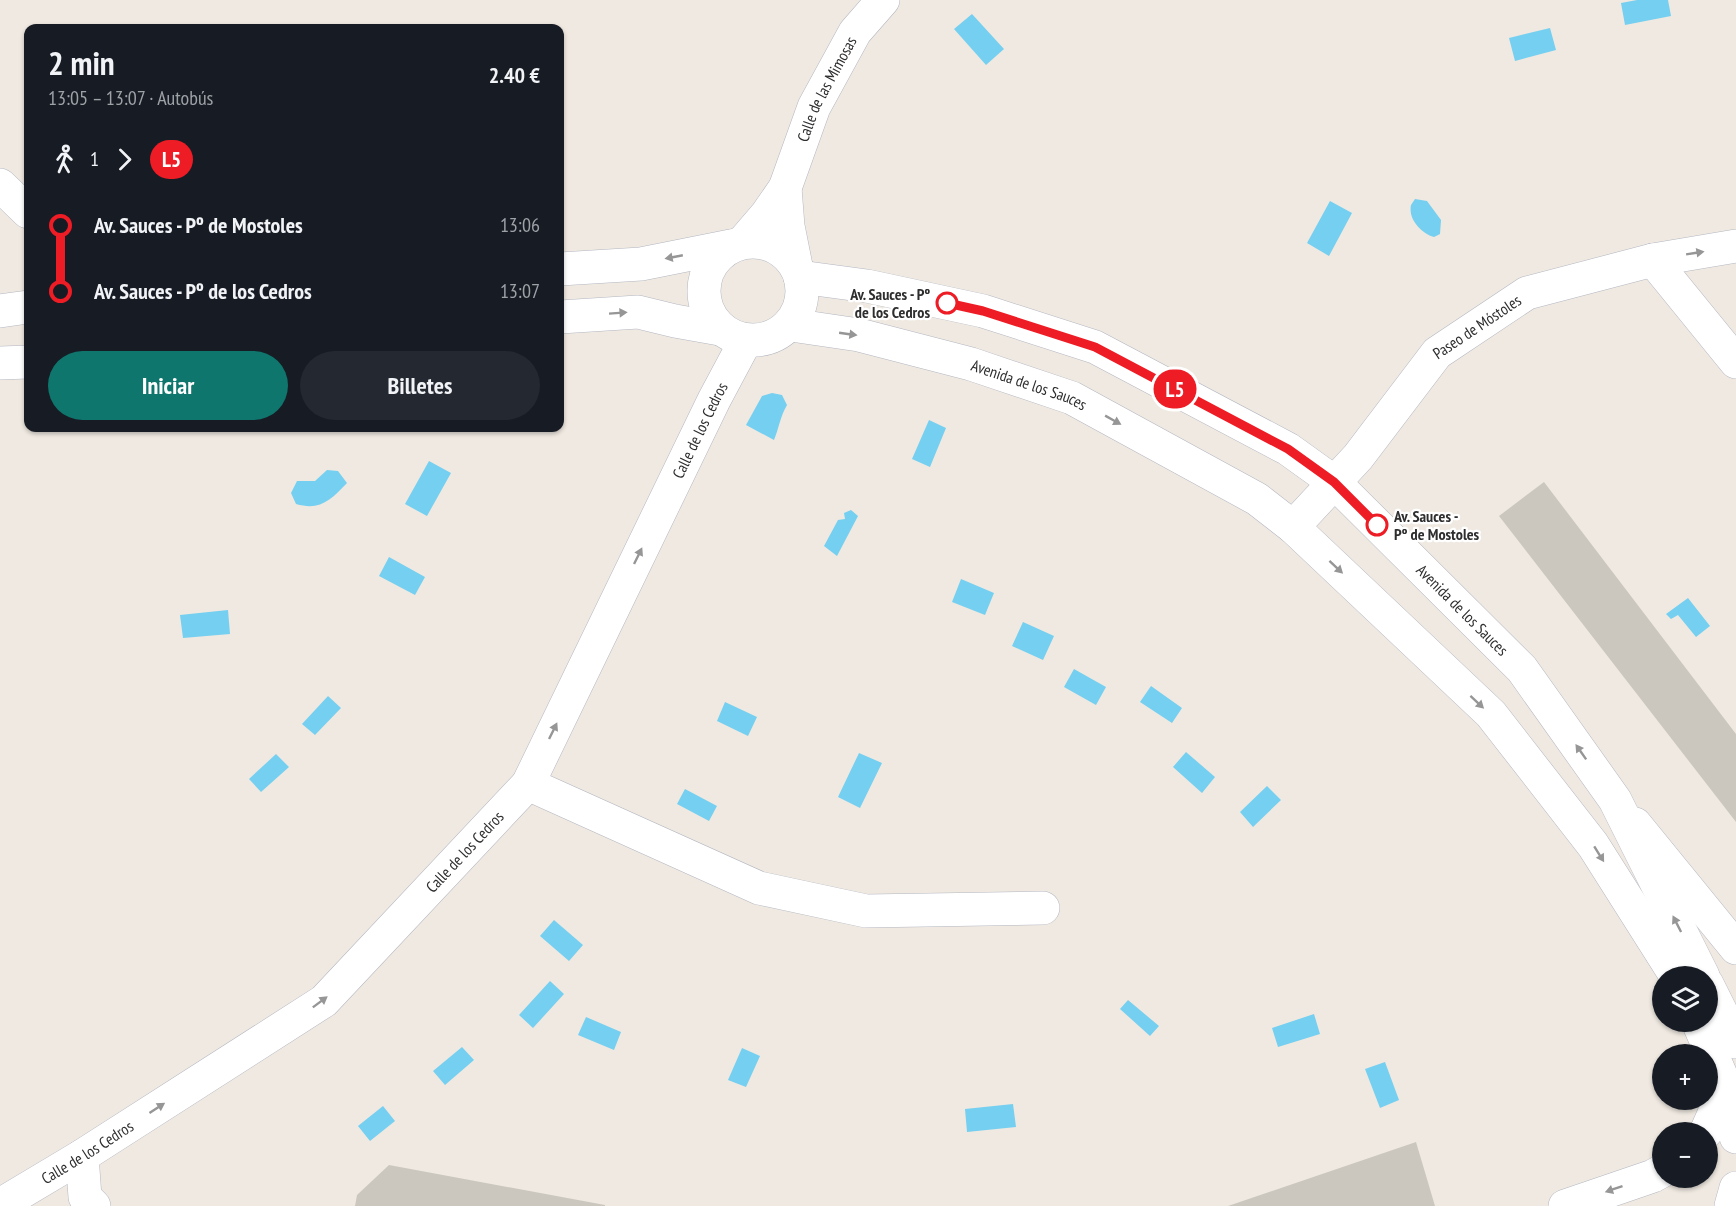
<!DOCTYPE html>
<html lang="es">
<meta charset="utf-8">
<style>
body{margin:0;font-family:"PT Sans Narrow",sans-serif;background:#242831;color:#f1f3f6;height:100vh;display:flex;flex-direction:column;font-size:22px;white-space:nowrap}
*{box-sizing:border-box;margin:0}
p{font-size:20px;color:#9ea1a6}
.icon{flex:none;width:33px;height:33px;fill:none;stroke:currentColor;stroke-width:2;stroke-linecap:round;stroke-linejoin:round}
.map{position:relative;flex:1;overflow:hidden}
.details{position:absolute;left:24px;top:24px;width:540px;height:408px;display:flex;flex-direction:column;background:#171b24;border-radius:12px;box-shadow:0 2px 4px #0004}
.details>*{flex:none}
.badge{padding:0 12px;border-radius:20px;font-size:21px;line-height:39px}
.tools{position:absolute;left:1652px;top:966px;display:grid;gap:12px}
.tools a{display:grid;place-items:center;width:66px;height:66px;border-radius:50%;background:#171b24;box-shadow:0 2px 4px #0004;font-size:30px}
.map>.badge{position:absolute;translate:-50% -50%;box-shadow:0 0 0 3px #fff}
.legs{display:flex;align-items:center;gap:9px;height:66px;padding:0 24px;font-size:20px}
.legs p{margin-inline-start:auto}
.headline{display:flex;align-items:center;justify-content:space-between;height:102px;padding:0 24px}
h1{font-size:33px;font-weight:600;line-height:45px}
.button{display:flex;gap:12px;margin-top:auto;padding:12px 24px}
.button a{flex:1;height:69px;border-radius:36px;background:#0f766e;color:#fff;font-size:24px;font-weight:600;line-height:69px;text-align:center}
.button a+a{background:#242831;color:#f1f3f6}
ul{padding:0 24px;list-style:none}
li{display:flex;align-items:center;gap:21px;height:66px;font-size:22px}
li i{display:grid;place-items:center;width:9px;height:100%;margin:0 8px;background:currentColor}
li i::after{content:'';width:15px;height:15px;margin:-8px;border:4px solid;border-radius:50%;background:#171b24}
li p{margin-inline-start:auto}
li:first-child i{background:linear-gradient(#0000 50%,currentColor 0)}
li:last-child i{background:linear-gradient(currentColor 50%,#0000 0)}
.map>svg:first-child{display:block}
.water{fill:#75cff0}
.building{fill:#cbc7bf}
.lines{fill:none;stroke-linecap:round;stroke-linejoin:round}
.minor-casing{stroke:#b4b7c1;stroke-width:34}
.tertiary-casing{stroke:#b4b7c1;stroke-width:34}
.minor{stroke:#fff;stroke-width:33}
.tertiary{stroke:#fff;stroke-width:33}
.oneway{fill:#969696}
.line-1-casing{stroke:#fff;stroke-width:14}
.line-1{stroke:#ee1c25;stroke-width:9}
.stop-1-dot{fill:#fff;stroke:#ee1c25;stroke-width:3}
.labels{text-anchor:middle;stroke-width:4.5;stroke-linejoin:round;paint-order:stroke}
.street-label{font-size:16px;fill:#2e2e2e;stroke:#fff}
.stop-label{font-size:16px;font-weight:bold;fill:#2e2e2e;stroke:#fff;text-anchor:end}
</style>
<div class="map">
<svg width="1736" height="1206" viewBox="0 0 1736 1206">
<rect width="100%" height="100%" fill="#efe9e1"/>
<path class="water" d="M1637,0H1668L1671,16L1625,25L1621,3Z
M972,14L1004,49L986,65L954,29Z
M1550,28L1556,50L1515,61L1509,38Z
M1415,199L1427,201L1441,220L1440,234L1434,237C1421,233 1408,219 1411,205Z
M1330,201L1352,213L1329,256L1307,243Z
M772,393L782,395L787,405C780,417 779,428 774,440L746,425L762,396Z
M929,420L946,428L930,467L912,459Z
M429,461L451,473L427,516L405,504Z
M327,470L338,471L347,483C331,500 320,511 296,504L291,493L297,481H315Z
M851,510L858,516L837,556L824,546L838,520L845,519L844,513Z
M389,557L425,577L415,595L379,576Z
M961,579L994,593L985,615L952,602Z
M1688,598L1710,626L1696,637L1678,615L1671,619L1666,614Z
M228,610L230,634L183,638L180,615Z
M1023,622L1054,636L1043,660L1012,646Z
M1074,669L1106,687L1096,705L1064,687Z
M1151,686L1182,708L1172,723L1140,702Z
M328,696L341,708L315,735L302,724Z
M725,702L757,717L748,736L717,721Z
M1186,752L1215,777L1202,793L1173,767Z
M859,753L882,763L860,808L838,797Z
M276,754L289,767L261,792L249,779Z
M1267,786L1281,800L1253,827L1240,812Z
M685,789L717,806L709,821L677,804Z
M554,920L583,945L569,961L540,936Z
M550,981L564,994L533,1028L519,1015Z
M1128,1000L1159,1026L1150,1036L1120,1009Z
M1314,1014L1320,1034L1278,1047L1272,1028Z
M586,1017L621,1032L614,1050L578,1035Z
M462,1047L474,1060L445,1085L433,1071Z
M742,1048L760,1056L746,1087L728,1080Z
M1385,1062L1399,1100L1380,1108L1365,1069Z
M1013,1104L1016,1127L967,1132L965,1109Z
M383,1106L395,1121L370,1141L358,1126Z"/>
<path class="building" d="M1544,482L1736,734V822L1499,516Z
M1416,1142L1435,1206H1228Z
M389,1165L605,1205V1206H355L357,1195Z"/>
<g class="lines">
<g class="minor-casing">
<g id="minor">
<path d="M0,185L28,212"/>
<path d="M785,188L788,226L796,266"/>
<path id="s1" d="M743,242L767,214L785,188L814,107L855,32L883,0"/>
<path d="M1653,260L1736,362"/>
<path id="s2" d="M1293,527L1358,457L1437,353L1527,293L1653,260L1736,246"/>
<path d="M528,784L759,888L866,911L1043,908"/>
<path d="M1635,824L1736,948"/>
<path d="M1706,1132L1726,1087"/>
<path d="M82,1156L85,1197L94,1206"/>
<path id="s3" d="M0,1205L82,1156L324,1001L528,784L714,400L746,340"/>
<path d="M1565,1206L1653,1176L1662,1171"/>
</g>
</g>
<g class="tertiary-casing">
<g id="tertiary">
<circle cx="753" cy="291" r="49"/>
<path d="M560,269L641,264L731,246"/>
<path id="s4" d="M800,277L867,286L983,311L1095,347L1288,449L1334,482L1522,669L1615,800L1703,976"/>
<path d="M0,311L28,307"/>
<path d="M560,317L638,312L675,321L720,329"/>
<path id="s5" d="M791,325L859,335L971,364L1072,398L1257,499L1293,527L1491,714L1593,845L1676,976"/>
<path d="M0,363L28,362"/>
<path d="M1707,984L1736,1042"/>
<path d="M1698,1022L1726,1087L1736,1137"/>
<path d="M1731,1206L1736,1188"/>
</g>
</g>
<use href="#minor" class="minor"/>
<use href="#tertiary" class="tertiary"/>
</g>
<defs><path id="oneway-solid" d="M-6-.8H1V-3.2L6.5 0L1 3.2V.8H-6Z" transform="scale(1.5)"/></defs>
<g class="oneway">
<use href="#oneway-solid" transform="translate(1695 253) rotate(-9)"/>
<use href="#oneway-solid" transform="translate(674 257) rotate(169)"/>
<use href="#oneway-solid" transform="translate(618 313) rotate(-4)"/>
<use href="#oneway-solid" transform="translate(848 334) rotate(8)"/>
<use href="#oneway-solid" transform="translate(1113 420) rotate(29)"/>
<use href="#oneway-solid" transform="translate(638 556) rotate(-64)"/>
<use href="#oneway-solid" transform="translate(1336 567) rotate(43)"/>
<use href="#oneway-solid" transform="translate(1477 702) rotate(43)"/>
<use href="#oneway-solid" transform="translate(553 731) rotate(-64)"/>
<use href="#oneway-solid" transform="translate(1581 752) rotate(-125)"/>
<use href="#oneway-solid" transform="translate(1599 854) rotate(58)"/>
<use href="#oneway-solid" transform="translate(1677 924) rotate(-117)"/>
<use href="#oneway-solid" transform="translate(320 1002) rotate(-37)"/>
<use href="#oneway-solid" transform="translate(157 1108) rotate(-33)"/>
<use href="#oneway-solid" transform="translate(1614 1189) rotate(161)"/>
</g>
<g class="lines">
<g class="line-1-casing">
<path id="line-1" d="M947,303L983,311L1095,347L1288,449L1334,482L1377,525"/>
</g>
<use href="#line-1" class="line-1"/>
</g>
<g class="stop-1-dot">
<circle cx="947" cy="303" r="10"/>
<circle cx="1377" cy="525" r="10"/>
</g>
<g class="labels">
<g class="street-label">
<text dy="6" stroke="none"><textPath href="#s1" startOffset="176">Calle de las Mimosas</textPath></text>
<text dy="6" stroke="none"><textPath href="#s2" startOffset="274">Paseo de Móstoles</textPath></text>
<text dy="6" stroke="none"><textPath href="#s5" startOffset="246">Avenida de los Sauces</textPath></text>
<text dy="6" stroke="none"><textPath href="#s3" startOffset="1074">Calle de los Cedros</textPath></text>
<text dy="6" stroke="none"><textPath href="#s4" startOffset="760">Avenida de los Sauces</textPath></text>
<text dy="6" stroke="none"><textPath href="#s3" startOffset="588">Calle de los Cedros</textPath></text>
<text dy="6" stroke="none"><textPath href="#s3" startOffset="102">Calle de los Cedros</textPath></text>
</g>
<g class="stop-label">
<text x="930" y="300">Av. Sauces - Pº<tspan x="930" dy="18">de los Cedros</tspan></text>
<text x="1394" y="522" text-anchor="start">Av. Sauces -<tspan x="1394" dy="18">Pº de Mostoles</tspan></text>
</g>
</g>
</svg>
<div class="tools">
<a><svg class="icon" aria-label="layers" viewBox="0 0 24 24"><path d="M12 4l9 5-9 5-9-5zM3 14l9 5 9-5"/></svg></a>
<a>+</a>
<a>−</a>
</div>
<b class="badge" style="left:1175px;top:389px;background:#ee1c25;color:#fff">L5</b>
<section class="details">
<div class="headline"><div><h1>2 min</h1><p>13:05 – 13:07 · Autobús</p></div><b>2.40 €</b></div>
<div class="legs"><svg class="icon" aria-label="walk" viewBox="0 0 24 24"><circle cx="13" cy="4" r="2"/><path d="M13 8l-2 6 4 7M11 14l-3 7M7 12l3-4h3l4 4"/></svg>1<svg class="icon" aria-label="forward" viewBox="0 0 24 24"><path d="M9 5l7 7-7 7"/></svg><b class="badge" style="background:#ee1c25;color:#fff">L5</b></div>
<ul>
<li><i style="color:#ee1c25"></i><b>Av. Sauces - Pº de Mostoles</b><p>13:06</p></li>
<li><i style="color:#ee1c25"></i><b>Av. Sauces - Pº de los Cedros</b><p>13:07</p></li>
</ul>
<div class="button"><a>Iniciar</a><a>Billetes</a></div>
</section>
</div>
